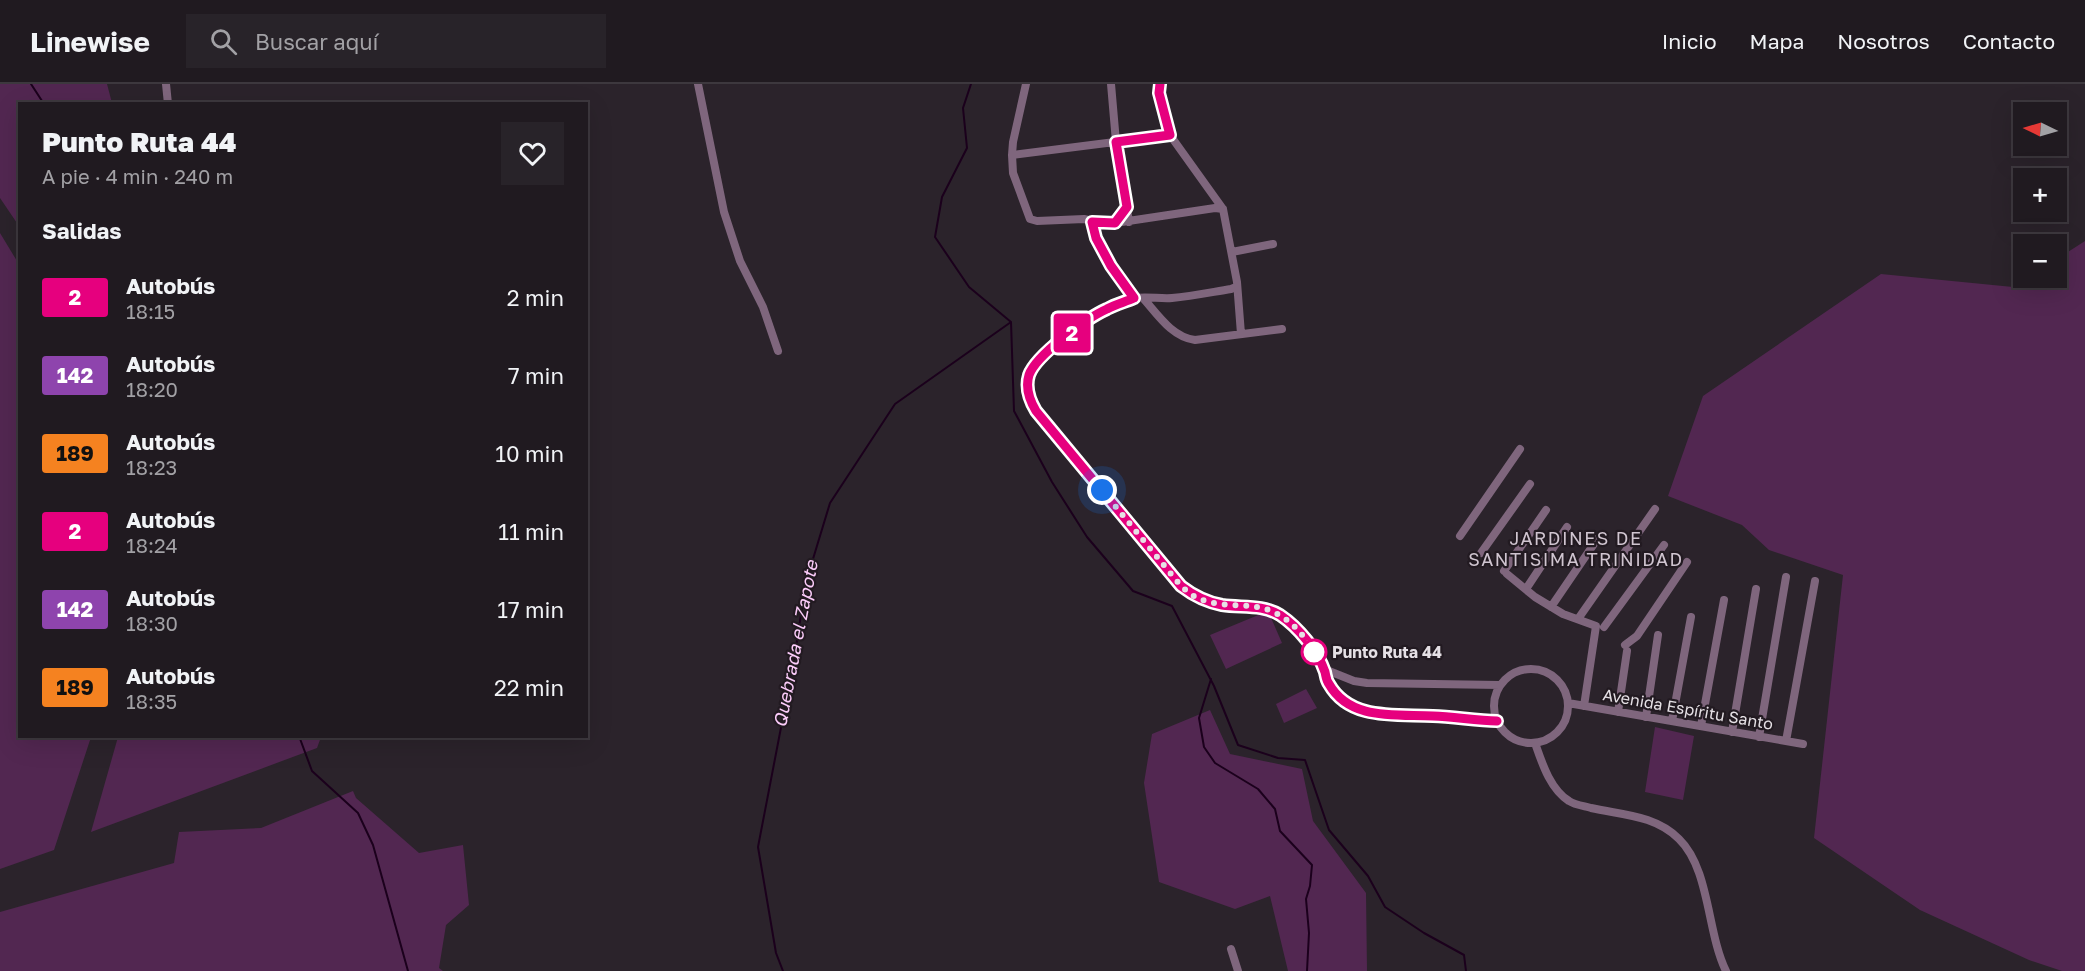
<!DOCTYPE html>
<html lang="es">
<meta charset="utf-8">
<style>
body{margin:0;font-family:"Golos Text",sans-serif;background:#282329;color:#f1f3f6;height:100vh;display:flex;flex-direction:column;font-size:22px;white-space:nowrap}
*{box-sizing:border-box;margin:0}
p{font-size:20px;color:#a2a1a5}
.icon{flex:none;width:33px;height:33px;fill:none;stroke:currentColor;stroke-width:2;stroke-linecap:round;stroke-linejoin:round}
.map{position:relative;flex:1;overflow:hidden}
.drawer{position:absolute;left:18px;top:18px;width:570px;height:636px;display:flex;flex-direction:column;background:#201a20;border-radius:0px;box-shadow:0 6px 24px #0002,0 0 0 2px #3d383e}
.drawer>*{flex:none}
.badge{padding:0 12px;border-radius:4px;font-size:21px;line-height:39px}
.needle{width:39px;rotate:275deg}
.tools{position:absolute;left:2013px;top:18px;display:grid;gap:12px}
.tools a{display:grid;place-items:center;width:54px;height:54px;border-radius:0px;background:#201a20;box-shadow:0 6px 24px #0002,0 0 0 2px #3d383e;font-size:30px}
.you{position:absolute;width:30px;height:30px;margin:-15px;border:4px solid #fff;border-radius:50%;background:#1a73e8;box-shadow:0 0 0 9px #1a73e833}
.map>.badge{position:absolute;translate:-50% -50%;box-shadow:0 0 0 3px #fff}
h2{padding:0 24px;font-size:22px;line-height:54px}
.round{display:grid;place-items:center;flex:none;width:63px;height:63px;border-radius:0px;background:#282329}
.summary{display:flex;align-items:center;justify-content:space-between;height:102px;padding:0 24px}
h1{font-size:28px;font-weight:800;line-height:45px}
ul{padding:0;list-style:none}
li{display:flex;align-items:center;gap:18px;height:78px;padding:0 24px}
li div{flex:1}
li b{display:block;font-size:22px}
li em{font-style:normal}
li .badge{min-width:66px;font-weight:700;text-align:center}
header{display:flex;align-items:center;gap:36px;box-sizing:border-box;height:84px;padding:0 30px;background:#201a20;border-bottom:2px solid #3d383e}
header strong{font-size:28px}
nav{display:flex;gap:33px;margin-inline-start:auto;font-size:21px}
.search{width:420px;height:54px;background:#282329;display:flex;align-items:center;gap:15px;box-sizing:border-box;padding:0 21px;border-radius:0px;color:#a2a1a5;font-size:22px}
.map>svg:first-child{display:block}
.green{fill:#522751}
.lines{fill:none;stroke-linecap:round;stroke-linejoin:round}
.stream{stroke:#1b001c;stroke-width:2}
.minor{stroke:#7f667d;stroke-width:8}
.line-casing{stroke:#fff;stroke-width:14}
.line{stroke:#e6007e;stroke-width:9}
.walk{stroke:#e5e0e5;stroke-width:6;stroke-dasharray:0 10.8}
.stop-dot{fill:#fff;stroke:#e6007e;stroke-width:3}
.labels{text-anchor:middle;stroke-width:4.5;stroke-linejoin:round;paint-order:stroke}
.stop-label{font-size:16px;font-weight:bold;fill:#e5e0e5;stroke:#221a21;text-anchor:start}
.street-label{font-size:16px;fill:#e5e0e5;stroke:#221a21}
.neighbourhood-label{font-size:18px;letter-spacing:1.5px;fill:#d0c5d0;stroke:#221a21}
.water-label{font-size:18px;font-style:italic;fill:#fcccfa;stroke:#221a21}
</style>
<header>
<strong>Linewise</strong>
<div class="search"><svg class="icon" aria-label="search" viewBox="0 0 24 24"><circle cx="10" cy="10" r="6"/><path d="M15 15l6 6"/></svg>Buscar aquí</div>
<nav><a>Inicio</a><a>Mapa</a><a>Nosotros</a><a>Contacto</a></nav>
</header>
<div class="map">
<svg width="2085" height="887" viewBox="0 0 2085 887">
<rect width="100%" height="100%" fill="#2b232b"/>
<path class="green" d="M0,0H107L112,19L20,20L19,142L0,114Z
M0,149L20,182V652L91,653L54,766L0,785Z
M2085,157V887H2062L2029,876L1920,826L1814,754L1843,491L1769,466L1742,441L1668,412L1703,312L1881,190L2013,203L2027,194H2056L2057,175Z
M1268,527L1282,559L1226,585L1210,551Z
M1306,605L1317,624L1284,639L1276,620Z
M1210,626L1230,670L1302,685L1313,737L1366,809L1367,887H1288L1270,812L1235,825L1159,798L1144,699L1152,650Z
M1655,643L1694,652L1683,716L1645,708Z
M118,653V652L321,653L317,664L91,748Z
M353,707L356,714L419,769L463,761L469,821L446,841L439,884L443,887H0V828L174,779L179,748L261,744Z"/>
<g class="lines">
<path class="stream" d="M31,0L44,20
M971,0L963,24L967,64L942,113L935,153L969,203L1011,238
M1011,238L1014,327L1052,398L1087,453L1133,507L1172,522L1214,602L1238,661L1278,674L1305,676L1329,746L1368,792L1385,823L1424,849L1464,871L1466,887
M1211,595L1199,634L1204,663L1215,679L1258,705L1275,725L1280,747L1312,781L1310,802L1306,815L1309,849L1307,887
M299,652L312,687L358,729L373,761L408,887
M783,887L776,869L758,763L794,576L806,498L830,419L895,320L1011,238"/>
<path class="minor" d="M166,0L168,20
M698,0L724,128L740,177L763,223L778,267
M1026,0L1013,58L1012,71L1013,89L1030,135L1037,137L1084,135L1102,139H1115L1215,124L1223,125
M1111,0L1116,58L1129,138
M1159,0V9L1170,51L1223,125L1237,198L1241,250
M1012,71L1170,51
M1092,138L1096,154L1111,182L1134,214
M1232,168L1273,160
M1236,203L1231,205C1212,208 1192,212 1172,214C1160,215 1147,212 1135,214C1109,218 1035,267 1029,292C1026,304 1030,317 1036,327L1181,502C1194,512 1206,519 1222,521C1242,524 1262,520 1280,531C1298,543 1318,567 1325,588C1326,592 1326,596 1329,600C1350,637 1397,630 1433,632C1454,633 1475,636 1497,637
M1143,214C1158,231 1172,253 1195,256L1282,245
M1460,452L1520,365
M1481,469L1530,400
M1504,487L1546,426
M1507,490L1535,513L1563,530L1596,542L1584,622
M1526,505L1567,443
M1551,523L1598,454
M1578,535L1655,425
M1604,543L1664,461
M1625,561L1637,552L1687,478
M1494 622a37 37 0 1 1 74 0a37 37 0 1 1-74 0Z
M1325,589L1329,587L1354,597L1367,599L1500,601
M1568,619L1803,660
M1618,628L1627,567
M1646,633L1658,551
M1672,637L1691,533
M1701,642L1724,516
M1732,648L1756,505
M1759,653L1786,493
M1786,657L1815,497
M1535,659C1542,679 1550,705 1569,717C1575,721 1584,722 1591,724C1622,731 1655,731 1679,755C1710,785 1707,849 1726,887
M1231,865L1238,887"/>
</g>
<g class="lines">
<g class="line-casing">
<path id="line" d="M1160,0L1159,9L1170,51L1116,58L1127,123L1115,139L1092,138L1096,154L1111,182L1134,214C1125,218 1116,220 1107,225C1087,234 1036,271 1029,291C1025,304 1030,317 1036,327L1181,502C1194,512 1206,518 1222,521C1242,524 1262,520 1280,531C1298,543 1318,567 1325,588C1326,592 1326,596 1329,600C1350,637 1396,630 1433,632C1454,633 1475,636 1497,637"/>
</g>
<use href="#line" class="line"/>
<path class="walk" d="M1102,406L1181,502C1186,506 1191,511 1196,513C1215,523 1237,520 1257,523C1283,527 1302,547 1314,568"/>
</g>
<circle class="stop-dot" cx="1314" cy="568" r="12"/>
<g class="labels">
<g class="stop-label">
<text x="1332" y="574">Punto Ruta 44</text>
</g>
<g class="street-label">
<text transform="translate(1688 625) rotate(10)" y="6">Avenida Espíritu Santo</text>
</g>
<g class="neighbourhood-label">
<text x="1576" y="461">JARDINES DE<tspan x="1576" dy="21">SANTISIMA TRINIDAD</tspan></text>
</g>
<g class="water-label">
<text transform="translate(796 560) rotate(-79)" y="6">Quebrada el Zapote</text>
</g>
</g>
</svg>
<div class="tools">
<a><svg class="needle" viewBox="-14 -14 28 28"><path d="M0-13l5 13h-10z" fill="#e53935"/><path d="M0 13l5-13h-10z" fill="#a2a1a5"/></svg></a>
<a>+</a>
<a>−</a>
</div>
<div class="you" style="left:1102px;top:406px"></div>
<b class="badge" style="left:1072px;top:249px;background:#e6007e;color:#fff">2</b>
<section class="drawer">
<div class="summary"><div><h1>Punto Ruta 44</h1><p>A pie · 4 min · 240 m</p></div><a class="round"><svg class="icon" aria-label="heart" viewBox="0 0 24 24"><path d="M12 20l-8-8c-3-5 5-10 8-4 3-6 11-1 8 4z"/></svg></a></div>
<h2>Salidas</h2>
<ul>
<li><span class="badge" style="background:#e6007e;color:#fff">2</span><div><b>Autobús</b><p>18:15</p></div><em>2 min</em></li>
<li><span class="badge" style="background:#8e44ad;color:#fff">142</span><div><b>Autobús</b><p>18:20</p></div><em>7 min</em></li>
<li><span class="badge" style="background:#f58220;color:#111">189</span><div><b>Autobús</b><p>18:23</p></div><em>10 min</em></li>
<li><span class="badge" style="background:#e6007e;color:#fff">2</span><div><b>Autobús</b><p>18:24</p></div><em>11 min</em></li>
<li><span class="badge" style="background:#8e44ad;color:#fff">142</span><div><b>Autobús</b><p>18:30</p></div><em>17 min</em></li>
<li><span class="badge" style="background:#f58220;color:#111">189</span><div><b>Autobús</b><p>18:35</p></div><em>22 min</em></li>
</ul>
</section>
</div>
